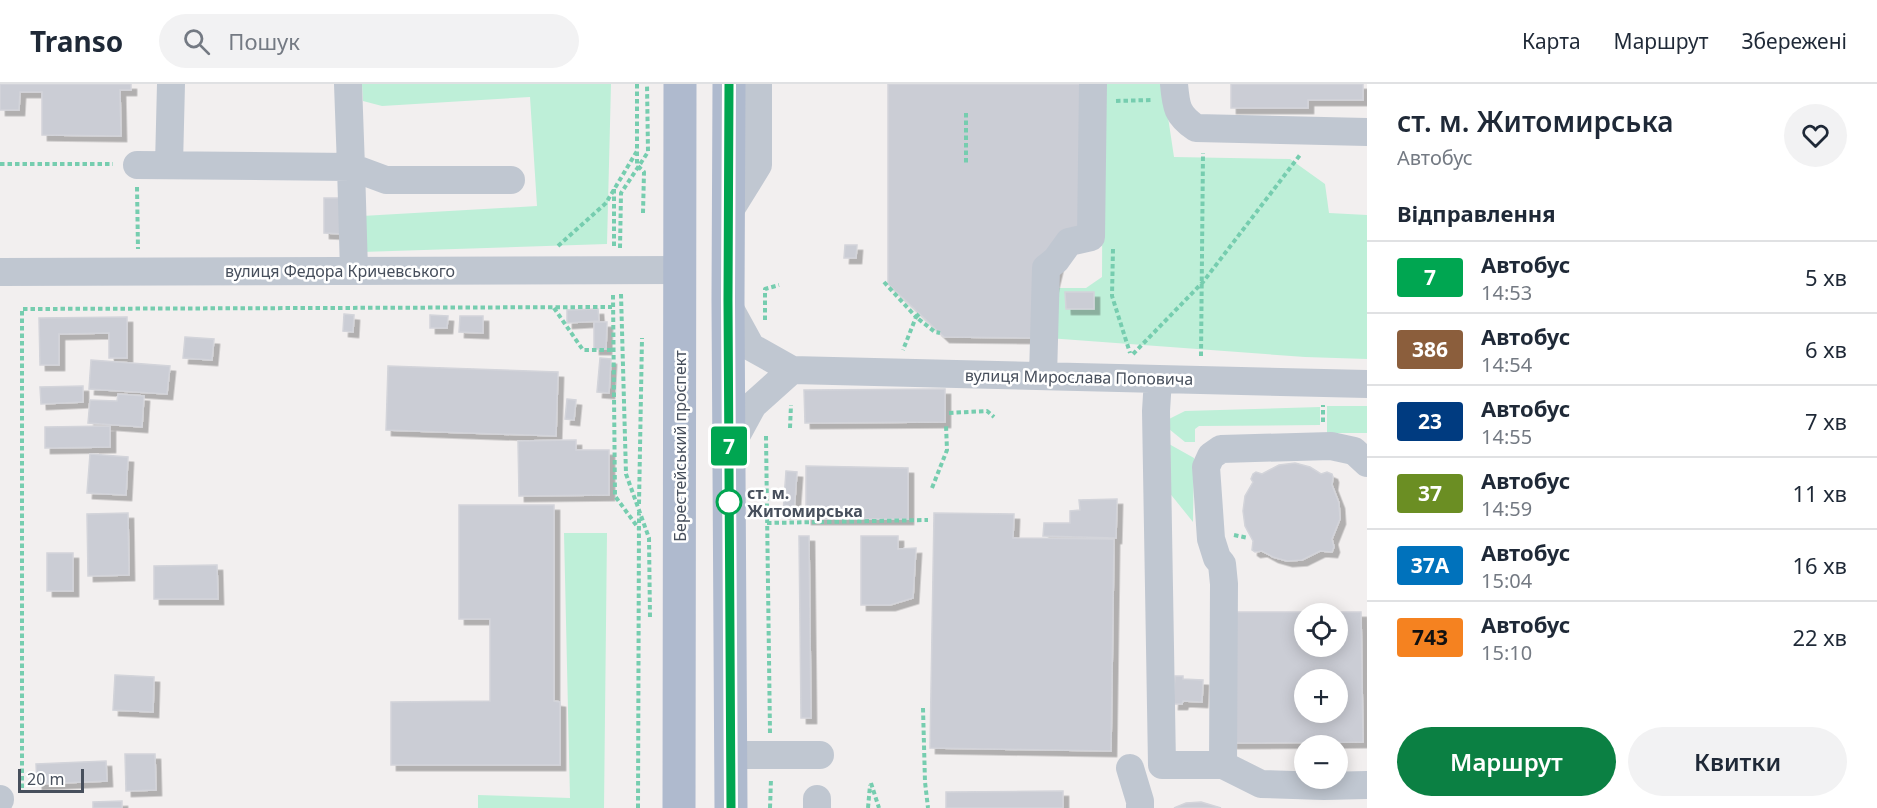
<!DOCTYPE html>
<html lang="uk">
<meta charset="utf-8">
<style>
body{margin:0;font-family:"Noto Sans",sans-serif;background:#f2f2f3;color:#1f2937;height:100vh;display:flex;flex-direction:column;font-size:22px;white-space:nowrap}
*{box-sizing:border-box;margin:0}
p{font-size:20px;color:#747a83}
.icon{flex:none;width:33px;height:33px;fill:none;stroke:currentColor;stroke-width:2;stroke-linecap:round;stroke-linejoin:round}
.map{position:relative;flex:1;overflow:hidden}
.sheet{display:flex;flex-direction:column;background:#fff;width:510px}
.sheet>*{flex:none}
.badge{padding:0 12px;border-radius:4px;font-size:21px;line-height:39px}
.tools{position:absolute;left:1294px;top:519px;display:grid;gap:12px}
.tools a{display:grid;place-items:center;width:54px;height:54px;border-radius:50%;background:#fff;box-shadow:0 3px 15px #0003;font-size:30px}
.scale{position:absolute;left:18px;bottom:15px;width:66px;box-sizing:border-box;padding-left:6px;border:3px solid #474f5c;border-top:0;font-size:16px;line-height:21px;white-space:nowrap;color:#474f5c;-webkit-text-stroke:4px #fff;paint-order:stroke}
.map>.badge{position:absolute;translate:-50% -50%;box-shadow:0 0 0 3px #fff}
h2{padding:0 30px;font-size:22px;line-height:54px}
.round{display:grid;place-items:center;flex:none;width:63px;height:63px;border-radius:32px;background:#f2f2f3}
.summary{display:flex;align-items:center;justify-content:space-between;height:102px;padding:0 30px}
h1{font-size:28px;font-weight:600;line-height:45px}
.primary-button{display:flex;gap:12px;margin-top:auto;padding:12px 30px}
.primary-button a{flex:1;height:69px;border-radius:36px;background:#0b8043;color:#fff;font-size:24px;font-weight:600;line-height:69px;text-align:center}
.primary-button a+a{background:#f2f2f3;color:#1f2937}
ul{padding:0;list-style:none}
li{display:flex;align-items:center;gap:18px;height:72px;padding:0 30px;border-top:2px solid #e0e1e3}
li div{flex:1}
li b{display:block;font-size:22px}
li em{font-style:normal}
li .badge{min-width:66px;font-weight:700;text-align:center}
header{display:flex;align-items:center;gap:36px;box-sizing:border-box;height:84px;padding:0 30px;background:#fff;border-bottom:2px solid #e0e1e3}
header strong{font-size:28px}
nav{display:flex;gap:33px;margin-inline-start:auto;font-size:21px}
.search{width:420px;height:54px;background:#f2f2f3;display:flex;align-items:center;gap:15px;box-sizing:border-box;padding:0 21px;border-radius:33px;color:#747a83;font-size:22px}
main{display:flex;flex:1;min-height:0}
.map>svg:first-child{display:block}
.green{fill:#beefd8}
.building{fill:#cbcdd5;stroke:#d3d4da;stroke-width:1.5;fill-rule:evenodd;filter:url(#shadow)}
.lines{fill:none;stroke-linecap:round;stroke-linejoin:round}
.path{stroke:#76cdaf;stroke-width:4;stroke-dasharray:4.5 3;stroke-linecap:butt}
.minor{stroke:#c0c7d1;stroke-width:28}
.major{stroke:#afbace;stroke-width:33}
.line-casing{stroke:#fff;stroke-width:14}
.line{stroke:#00a651;stroke-width:9}
.stop-dot{fill:#fff;stroke:#00a651;stroke-width:3}
.labels{text-anchor:middle;stroke-width:5;stroke-linejoin:round;paint-order:stroke}
.street-label{font-size:16px;fill:#474f5c;stroke:#fff}
.stop-label{font-size:16px;font-weight:bold;fill:#474f5c;stroke:#fff;text-anchor:start}
</style>
<header>
<strong>Transo</strong>
<div class="search"><svg class="icon" aria-label="search" viewBox="0 0 24 24"><circle cx="10" cy="10" r="6"/><path d="M15 15l6 6"/></svg>Пошук</div>
<nav><a>Карта</a><a>Маршрут</a><a>Збережені</a></nav>
</header>
<main>
<div class="map">
<svg width="1367" height="724" viewBox="0 0 1367 724">
<defs>
<filter id="shadow"><feDropShadow dx="5.5" dy="5.5" stdDeviation="0" flood-color="#0004"/></filter>
</defs>
<rect width="100%" height="100%" fill="#f2efef"/>
<path class="green" d="M362,0H611L607,160L361,168L362,132L537,122L530,13L382,22L363,17Z
M1103,0H1163L1174,73L1290,75L1325,100L1329,129L1367,131V275L1305,273L1048,254V204H1086L1102,193Z
M1327,322H1367V349H1327Z
M1320,323V341L1199,342L1195,345V358H1185L1169,345V335L1185,327Z
M1169,360L1194,374L1193,438L1168,407Z
M564,449H607L604,724H478V711L570,714Z"/>
<path class="building" d="M0,0H131V6H120L121,52L42,51V8H20L19,26H0Z
M888,0H1084L1083,146L1065,151L1040,254L944,253L888,200Z
M1231,0H1363V16H1308V24H1231Z
M324,114H346V150L324,149Z
M845,161H857L856,174H844Z
M1065,208H1094V225H1066Z
M598,225L599,237L567,239V226Z
M344,230L354,231L353,248L343,247Z
M430,231L448,232L447,244H430Z
M460,232H483V249L459,248Z
M127,233V274H109V249L59,250V281H40L39,234Z
M594,238H607L606,265H594Z
M185,253L214,255L212,276L183,274Z
M600,274L611,275L609,309L597,308Z
M91,276L170,282L167,310L89,305Z
M388,282L558,288L556,352L386,346Z
M83,302V318L41,320L40,303Z
M945,305V338L805,339L804,306Z
M118,310L144,312L142,343L88,339L90,316L117,317Z
M567,315L576,316L574,336L565,335Z
M110,342V363L45,364V343Z
M576,356V366H609V411L519,412L518,357Z
M90,370L128,373L126,411L87,409Z
M1295,379L1310,383L1321,390L1327,388L1332,390L1333,393L1332,401L1339,419L1340,435L1332,455L1334,463L1332,468L1320,467L1302,476L1287,477L1273,473L1262,467L1255,468L1252,466L1253,457L1245,442L1243,427L1245,412L1253,398L1251,395L1253,390L1256,388L1262,390L1279,381Z
M806,382L908,384V435H806Z
M786,387L797,388L794,429H783Z
M1117,415L1116,454L1043,452L1044,439H1070V427L1080,426L1079,416Z
M459,421H554V617L560,618V681H391V618L490,617V535H459Z
M128,429L129,491L88,492L87,430Z
M934,429L1014,430L1013,454L1114,455L1111,667L930,664Z
M799,452H809L811,634H801Z
M861,452H898V465L916,464L913,514L890,521H861Z
M47,469H73V507H47Z
M217,481L218,515H154V482Z
M1232,528H1361L1363,658L1232,659ZM1305,530H1338V562H1305ZM1305,596H1338V628H1305Z
M115,591L154,593L153,628L113,626Z
M1175,592H1183V595L1203,596L1202,618L1183,617L1182,620H1173Z
M125,670H155L156,706L126,707Z
M106,677L107,697L37,700L36,680Z
M1063,707V724H946V708Z
M122,717V724H93V718Z
M1201,718L1221,724H1174L1186,719Z"/>
<g class="lines">
<path class="path" d="M637,0V81L644,88L643,129
M1116,17L1151,16
M966,29V79
M0,80H113
M137,103L138,165
M558,162L606,119L637,67
M614,162V105
M620,164L621,109L648,68L647,0
M1113,165L1112,212L1130,269
M884,198L916,233L903,266
M621,210L626,390L649,454L650,534
M613,211L615,412L639,445
M554,224L583,266H613
M919,230L916,233L935,248L940,249
M765,236V205L779,201
M1133,270L1203,198L1300,71
M1201,272L1203,69
M949,329L987,327L994,333
M1323,338V321
M790,344L791,321
M766,352L770,649
M932,404L947,366L946,341
M639,420L642,254
M767,439L928,436
M1234,451L1248,454
M923,624L925,698L928,724
M871,699L879,724
M22,704V225L612,223
M638,724L639,428
M770,724L771,695
M868,724L870,701"/>
<path class="minor" d="M1174,0C1176,23 1177,31 1196,44L1367,48
M137,81L351,83L348,0
M169,81L171,0
M729,128L758,81V0
M354,187L351,83L386,96H511
M0,188L680,186
M728,221L751,263L792,286L1367,300
M1043,292L1046,184L1056,176L1069,158L1091,153L1093,0
M1158,295L1156,327L1162,681H1223L1261,700L1324,702L1367,701
M729,365L753,321L792,286
M731,671H820
M1223,681L1224,500L1222,480L1217,474L1211,455L1206,383L1211,372L1221,365L1331,362L1354,367L1367,379
M1130,684L1140,717V724
M0,715V716
M817,715V724"/>
<path class="major" d="M729,0L728,216L731,724
M679,724L680,0"/>
</g>
<g class="lines">
<g class="line-casing">
<path id="line" d="M729,0L728,216L731,724"/>
</g>
<use href="#line" class="line"/>
</g>
<circle class="stop-dot" cx="729" cy="418" r="12"/>
<g class="labels">
<g class="street-label">
<text x="340" y="193">вулиця Федора Кричевського</text>
<text transform="translate(1079 293) rotate(1)" y="6">вулиця Мирослава Поповича</text>
<text transform="translate(680 362) rotate(-90)" y="6">Берестейський проспект</text>
</g>
<g class="stop-label">
<text x="747" y="415">ст. м.<tspan x="747" dy="18">Житомирська</tspan></text>
</g>
</g>
</svg>
<div class="tools">
<a><svg class="icon" aria-label="locate" viewBox="0 0 24 24"><circle cx="12" cy="12" r="6"/><path d="M12 2v4M12 18v4M2 12h4M18 12h4"/></svg></a>
<a>+</a>
<a>−</a>
</div>
<div class="scale">20 m</div>
<b class="badge" style="left:729px;top:362px;background:#00a651;color:#fff">7</b>
</div>
<section class="sheet">
<div class="summary"><div><h1>ст. м. Житомирська</h1><p>Автобус</p></div><a class="round"><svg class="icon" aria-label="heart" viewBox="0 0 24 24"><path d="M12 20l-8-8c-3-5 5-10 8-4 3-6 11-1 8 4z"/></svg></a></div>
<h2>Відправлення</h2>
<ul>
<li><span class="badge" style="background:#00a651;color:#fff">7</span><div><b>Автобус</b><p>14:53</p></div><em>5 хв</em></li>
<li><span class="badge" style="background:#8b5e3c;color:#fff">386</span><div><b>Автобус</b><p>14:54</p></div><em>6 хв</em></li>
<li><span class="badge" style="background:#003b80;color:#fff">23</span><div><b>Автобус</b><p>14:55</p></div><em>7 хв</em></li>
<li><span class="badge" style="background:#6b8e23;color:#fff">37</span><div><b>Автобус</b><p>14:59</p></div><em>11 хв</em></li>
<li><span class="badge" style="background:#0072bc;color:#fff">37А</span><div><b>Автобус</b><p>15:04</p></div><em>16 хв</em></li>
<li><span class="badge" style="background:#f58220;color:#111">743</span><div><b>Автобус</b><p>15:10</p></div><em>22 хв</em></li>
</ul>
<div class="primary-button"><a>Маршрут</a><a>Квитки</a></div>
</section>
</main>
